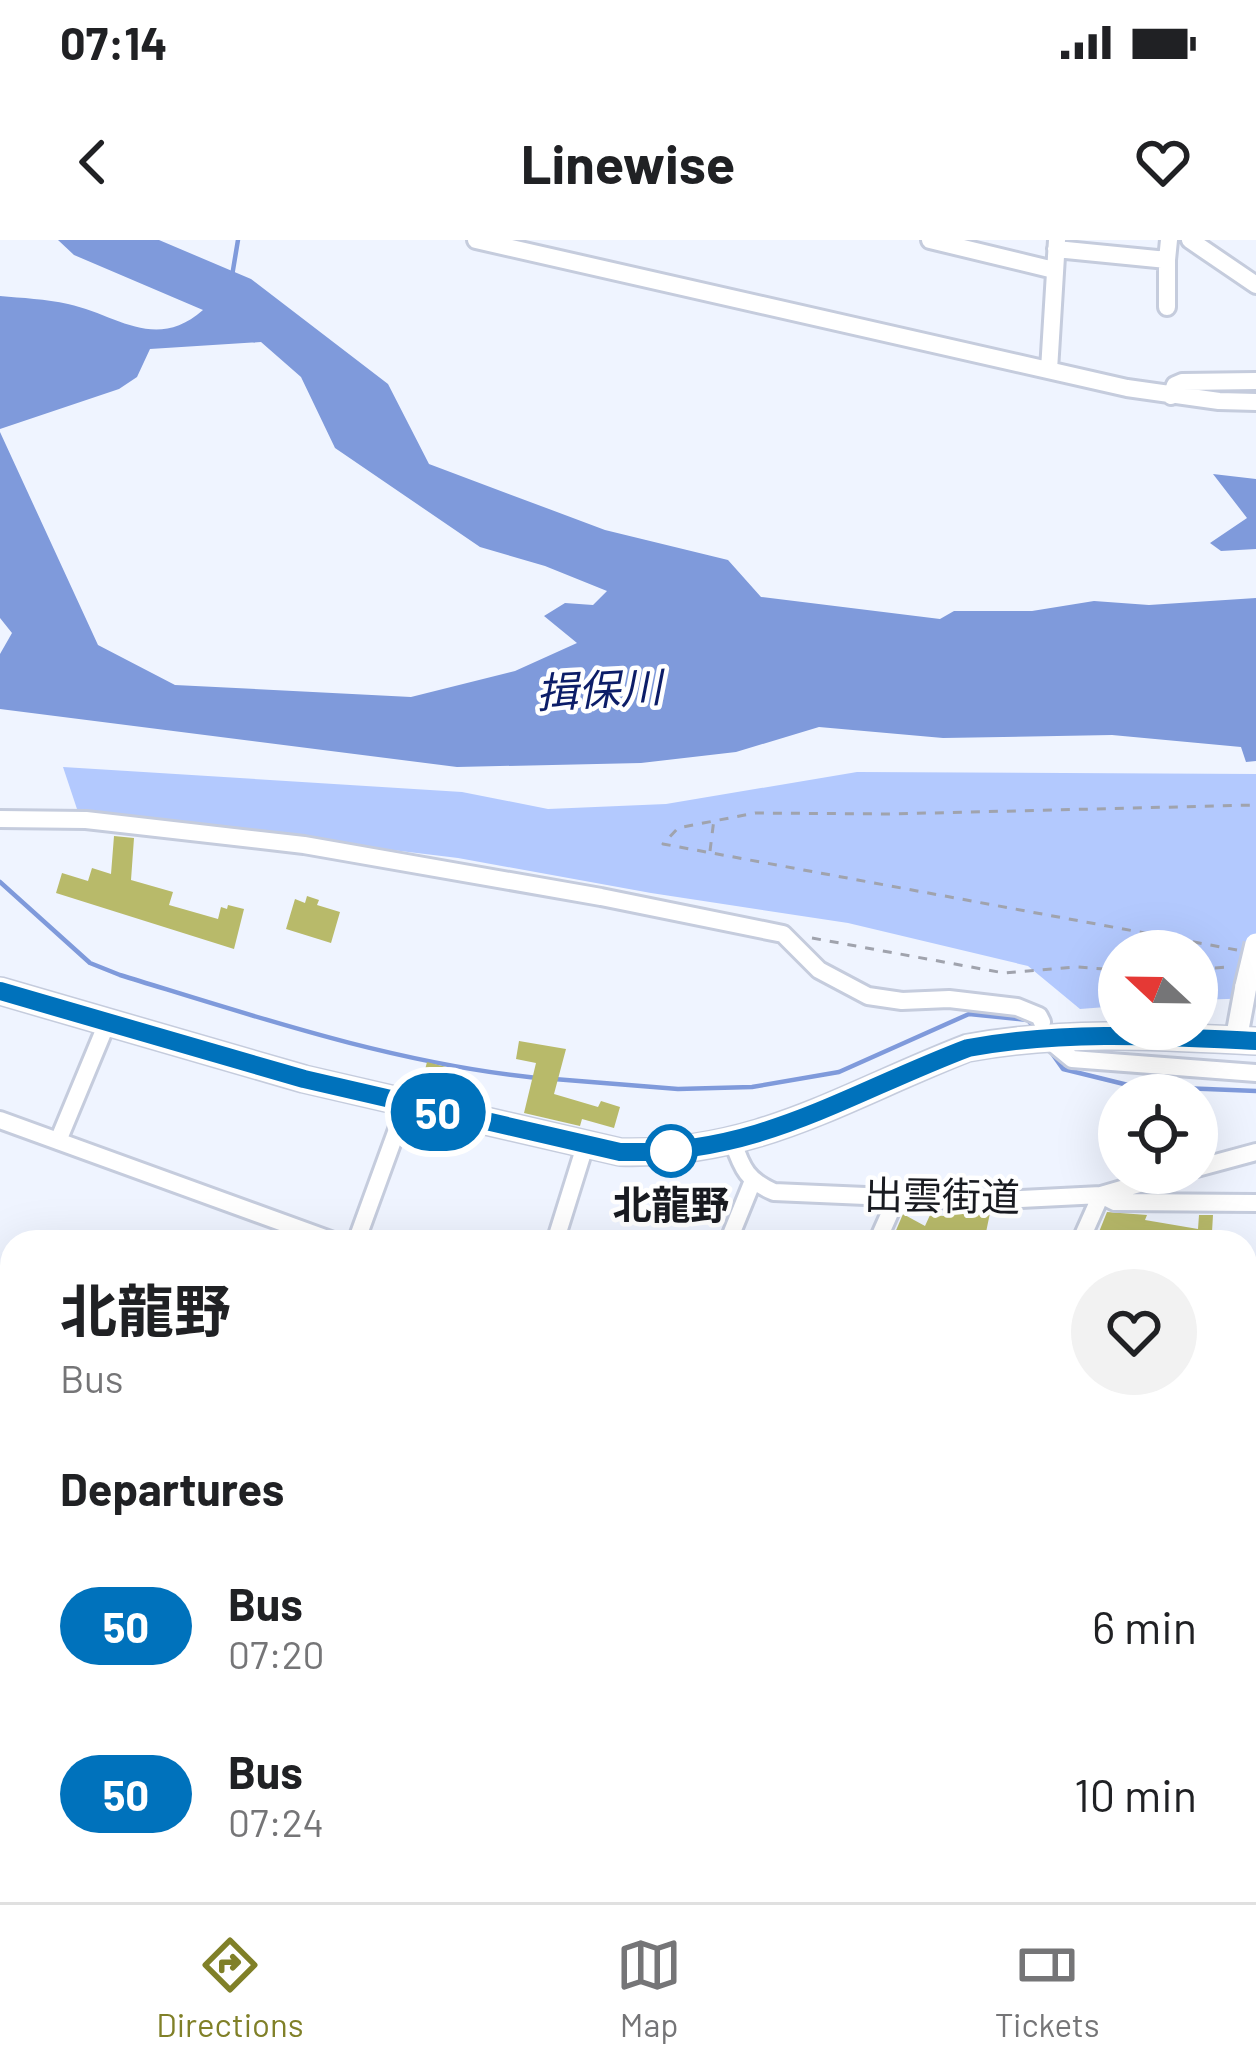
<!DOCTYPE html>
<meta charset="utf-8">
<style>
body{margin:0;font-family:Barlow,"Noto Sans JP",sans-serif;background:#f2f2f2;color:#202124;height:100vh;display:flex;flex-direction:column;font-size:45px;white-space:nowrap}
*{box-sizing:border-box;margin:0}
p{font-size:39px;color:#757577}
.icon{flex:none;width:66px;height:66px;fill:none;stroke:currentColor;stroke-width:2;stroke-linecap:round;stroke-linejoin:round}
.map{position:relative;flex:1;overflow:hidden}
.side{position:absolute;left:0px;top:990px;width:1257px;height:672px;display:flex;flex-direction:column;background:#fff;border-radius:36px 36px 0 0;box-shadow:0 12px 48px #0002}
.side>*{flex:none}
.badge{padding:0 24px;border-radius:39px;font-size:42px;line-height:78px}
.needle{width:78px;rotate:292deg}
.fabs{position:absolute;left:1098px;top:690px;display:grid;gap:24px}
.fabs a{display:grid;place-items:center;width:120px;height:120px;border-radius:50%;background:#fff;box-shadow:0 12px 48px #0002;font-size:60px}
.map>.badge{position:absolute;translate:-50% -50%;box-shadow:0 0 0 6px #fff}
h2{padding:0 60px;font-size:45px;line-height:108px}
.round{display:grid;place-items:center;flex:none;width:126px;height:126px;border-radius:63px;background:#f2f2f2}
.head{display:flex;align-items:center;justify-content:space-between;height:204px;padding:0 60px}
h1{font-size:57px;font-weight:700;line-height:90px}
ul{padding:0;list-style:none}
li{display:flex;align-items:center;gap:36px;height:168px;padding:0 60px}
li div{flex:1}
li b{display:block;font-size:45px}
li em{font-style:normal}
li .badge{min-width:132px;font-weight:700;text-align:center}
.status{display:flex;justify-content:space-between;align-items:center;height:84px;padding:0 60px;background:#fff;direction:ltr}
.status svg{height:33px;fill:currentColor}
header{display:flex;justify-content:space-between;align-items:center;height:156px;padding:0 60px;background:#fff;font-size:54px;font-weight:700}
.dock{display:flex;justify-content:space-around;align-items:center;height:168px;border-top:3px solid #e0e0e0;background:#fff;font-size:33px;color:#757577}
.dock a{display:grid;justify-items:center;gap:6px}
.dock .selected{color:#808028}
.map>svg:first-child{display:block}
.green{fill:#b3c9fe}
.forest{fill:#a6bdf3}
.water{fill:#7f9adb}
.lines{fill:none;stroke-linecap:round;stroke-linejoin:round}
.stream{stroke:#7f9adb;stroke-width:4.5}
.building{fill:#b8ba6a}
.minor-casing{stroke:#c5ccdd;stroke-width:22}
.major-casing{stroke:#c5ccdd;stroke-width:27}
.highway-casing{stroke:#c5ccdd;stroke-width:30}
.path{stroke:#a0a3ad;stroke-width:3;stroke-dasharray:9 9;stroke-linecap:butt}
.minor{stroke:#fff;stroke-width:16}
.major{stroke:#fff;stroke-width:21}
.highway{stroke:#fff;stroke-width:24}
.major-bridge-casing{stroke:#c5ccdd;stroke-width:27;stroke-linecap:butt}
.major-bridge{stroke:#fff;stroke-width:21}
.line-casing{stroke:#fff;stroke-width:27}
.line{stroke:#0072bc;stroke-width:18}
.stop-dot{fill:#fff;stroke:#0072bc;stroke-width:6}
.labels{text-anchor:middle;stroke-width:9;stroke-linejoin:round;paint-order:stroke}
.street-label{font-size:39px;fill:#191b21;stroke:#fff}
.stop-label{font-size:39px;font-weight:bold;fill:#191b21;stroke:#fff}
.water-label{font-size:42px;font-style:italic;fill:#0c1d68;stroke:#fff}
</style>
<div class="status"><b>07:14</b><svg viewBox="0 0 49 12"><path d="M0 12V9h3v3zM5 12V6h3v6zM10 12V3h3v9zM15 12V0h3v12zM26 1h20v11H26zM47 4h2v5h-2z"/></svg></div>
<header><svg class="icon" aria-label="back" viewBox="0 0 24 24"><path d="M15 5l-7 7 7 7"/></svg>Linewise<svg class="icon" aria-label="heart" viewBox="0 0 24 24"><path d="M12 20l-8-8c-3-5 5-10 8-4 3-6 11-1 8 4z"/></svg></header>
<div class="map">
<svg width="1256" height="1662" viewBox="0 0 1256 1662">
<rect width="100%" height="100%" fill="#eff4ff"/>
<path class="green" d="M63,527L462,552L548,569L666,564L857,532L1256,534V758L1197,760V711H1119V766L1080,769L1028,726L848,683L651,653L458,618L78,572Z"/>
<path class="forest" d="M1256,1109V1662H0V1203L12,1211V1650H1245V1115Z"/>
<path class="water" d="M58,0H159L251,39L388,144L429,224L605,290L728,320L761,357L940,379L954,371H1032L1094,361L1149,365L1256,358V521L1246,522L1241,507L1112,495L943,498L819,487L736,512L641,523L457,527L0,469V414L12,393L0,378V192L98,405L175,445L411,457L515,431L577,403L544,376L565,363L593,365L607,351L545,326L480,307L335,208L301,137L261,102L150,109L137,137L119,149L0,189V56C22,58 46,59 68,64C118,75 155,112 203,70L74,15Z
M1213,234L1256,239V309L1221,311L1210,303L1247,278Z"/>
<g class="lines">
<path class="stream" d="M232,36L238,0
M0,642L90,723L120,735C257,777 393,823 537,838
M1051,812L1063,829L1132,846L1256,851
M554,839L678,849L752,847L839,832L969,774L1028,780L1034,788"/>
</g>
<path class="building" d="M114,596L134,598L131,640L173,652L169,665L218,679L221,667L227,669L228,665L244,669L234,709L56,653L62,633L88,641L92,628L111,634Z
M307,656L319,660L317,665L340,672L331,703L286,689L295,659L305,663Z
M519,801L566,809L554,854L598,867L601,861L620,867L614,888L582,879L580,886L524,873L536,823L516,819Z
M427,822L461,831L451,856L420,849Z
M945,972L990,973L984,1002H891L903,974L925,986L930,975L944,976Z
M1107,972L1147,975L1145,980L1198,989L1199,975H1213L1212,992L1228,994L1227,1002H1095Z"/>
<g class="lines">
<g class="minor-casing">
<path id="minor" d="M476,0L1127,148L1219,161L1256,162
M930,0L1054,30
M1190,0L1256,45
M1056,9L1167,20L1169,0
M1167,67V20
M1049,130L1057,0
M1171,156L1175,145L1182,142L1256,141
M0,579L86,580L304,605L601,657L783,694L819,730L868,756L902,761L949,759L1017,767L1039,776L1042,782
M1055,805L1072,819L1256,833
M0,880L336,1002
M58,901L107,783
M733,902C742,929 748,941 774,952L980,961L1101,955L1177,933
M1197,928L1256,912
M356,1002L406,865
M555,1002L585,906
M728,1002L752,943
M877,1002L897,957
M1080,1002L1101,955L1115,962L1256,963"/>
</g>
<g class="major-casing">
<path id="major" d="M1236,800L1246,746"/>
</g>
<g class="highway-casing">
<path id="highway" d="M0,751L304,839L620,912C756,916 846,855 967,808C1065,790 1158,796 1256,801"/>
</g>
<path class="path" d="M710,611L714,579
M812,698L1004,733L1077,727L1119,730
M1237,710L663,604L678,588L755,573L890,574L1256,565
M1197,729L1230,727
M0,1267L12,1275
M602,1650L607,1662"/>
<use href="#minor" class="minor"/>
<use href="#major" class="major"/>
<use href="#highway" class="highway"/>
<g class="major-bridge-casing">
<path id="major-bridge" d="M1246,746L1256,704"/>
</g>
<use href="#major-bridge" class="major-bridge"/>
</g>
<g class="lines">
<g class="line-casing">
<path id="line" d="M0,751L304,839L620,912C760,915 844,855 968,808C1065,790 1158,796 1256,801"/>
</g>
<use href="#line" class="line"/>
</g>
<circle class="stop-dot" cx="671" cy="911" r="24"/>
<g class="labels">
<g class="street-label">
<text transform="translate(942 956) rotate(1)" y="14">出雲街道</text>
</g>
<g class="stop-label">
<text x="671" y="979">北龍野</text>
</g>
<g class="water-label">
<text transform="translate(599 450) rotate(-3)" y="15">揖保川</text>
</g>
</g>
</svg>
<div class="fabs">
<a><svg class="needle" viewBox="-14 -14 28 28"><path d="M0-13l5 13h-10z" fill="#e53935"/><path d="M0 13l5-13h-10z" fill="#757577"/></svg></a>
<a><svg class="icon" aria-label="locate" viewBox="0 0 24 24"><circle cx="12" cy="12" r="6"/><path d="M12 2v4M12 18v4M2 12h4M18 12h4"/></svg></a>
</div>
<b class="badge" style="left:438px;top:872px;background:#0072bc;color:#fff">50</b>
<section class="side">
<div class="head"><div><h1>北龍野</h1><p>Bus</p></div><a class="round"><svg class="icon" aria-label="heart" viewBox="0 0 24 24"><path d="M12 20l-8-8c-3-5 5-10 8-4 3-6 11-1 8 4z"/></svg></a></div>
<h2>Departures</h2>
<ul>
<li><span class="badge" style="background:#0072bc;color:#fff">50</span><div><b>Bus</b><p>07:20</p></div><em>6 min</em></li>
<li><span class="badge" style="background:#0072bc;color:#fff">50</span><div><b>Bus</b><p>07:24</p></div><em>10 min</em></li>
</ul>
</section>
</div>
<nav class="dock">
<a class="selected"><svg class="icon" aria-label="directions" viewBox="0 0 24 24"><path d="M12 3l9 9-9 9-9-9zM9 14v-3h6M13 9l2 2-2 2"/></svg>Directions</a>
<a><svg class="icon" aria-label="map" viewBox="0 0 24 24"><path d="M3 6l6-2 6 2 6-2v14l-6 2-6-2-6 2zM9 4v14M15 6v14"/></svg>Map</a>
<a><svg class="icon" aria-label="tickets" viewBox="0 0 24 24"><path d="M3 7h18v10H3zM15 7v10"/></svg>Tickets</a>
</nav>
